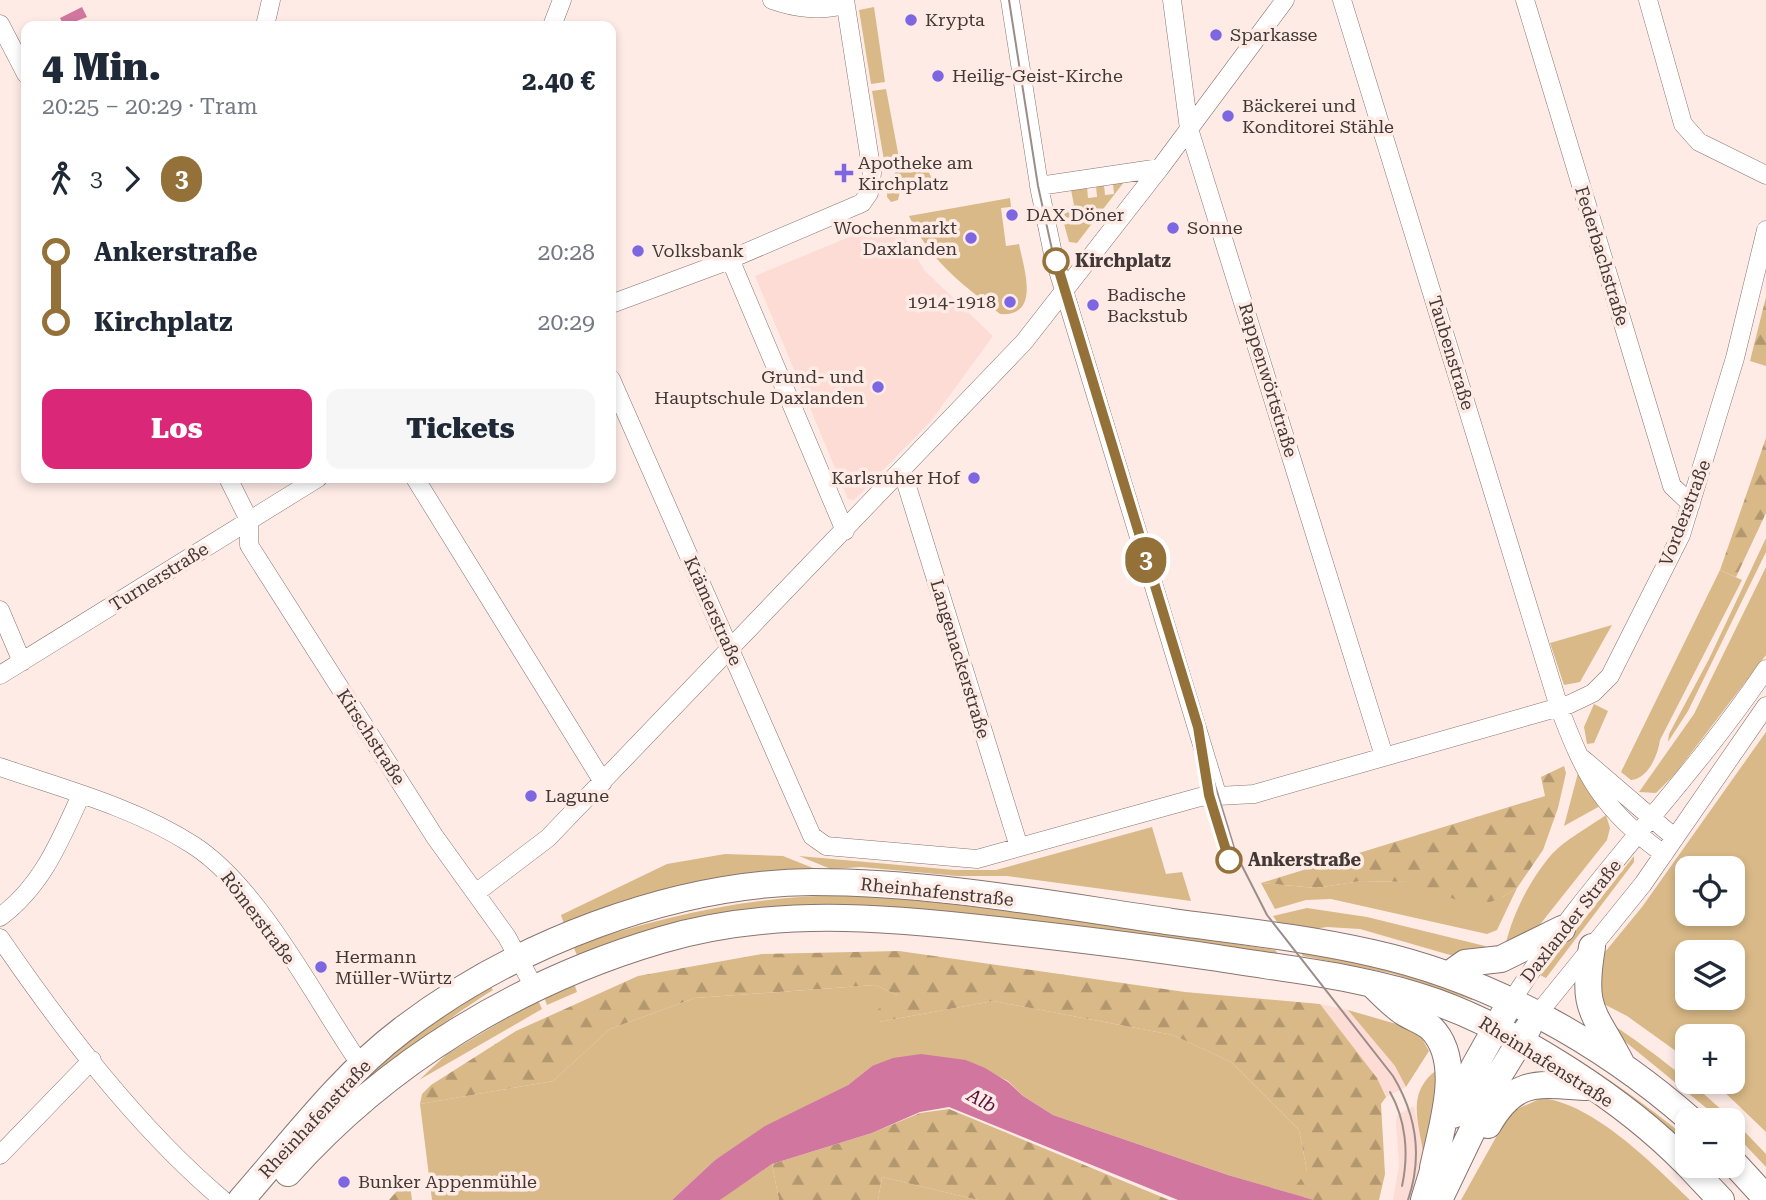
<!DOCTYPE html>
<html lang="de">
<meta charset="utf-8">
<style>
body{margin:0;font-family:"Roboto Serif",serif;background:#f6f6f7;color:#1f2937;height:100vh;display:flex;flex-direction:column;font-size:26px;white-space:nowrap}
*{box-sizing:border-box;margin:0}
p{font-size:23px;color:#747a83}
.icon{flex:none;width:38px;height:38px;fill:none;stroke:currentColor;stroke-width:2;stroke-linecap:round;stroke-linejoin:round}
.map{position:relative;flex:1;overflow:hidden}
.drawer{position:absolute;left:21px;top:21px;width:595px;height:462px;display:flex;flex-direction:column;background:#fff;border-radius:14px;box-shadow:0 4px 10px #0003}
.drawer>*{flex:none}
.badge{padding:0 14px;border-radius:23px;font-size:24px;line-height:46px}
.tools{position:absolute;left:1675px;top:856px;display:grid;gap:14px}
.tools a{display:grid;place-items:center;width:70px;height:70px;border-radius:14px;background:#fff;box-shadow:0 4px 10px #0003;font-size:35px}
.map>.badge{position:absolute;translate:-50% -50%;box-shadow:0 0 0 4px #fff}
.legs{display:flex;align-items:center;gap:10px;height:77px;padding:0 21px;font-size:23px}
.legs p{margin-inline-start:auto}
.overview{display:flex;align-items:center;justify-content:space-between;height:119px;padding:0 21px}
h1{font-size:38px;font-weight:800;line-height:52px}
.cta{display:flex;gap:14px;margin-top:auto;padding:14px 21px}
.cta a{flex:1;height:80px;border-radius:14px;background:#db2777;color:#fff;font-size:28px;font-weight:800;line-height:80px;text-align:center}
.cta a+a{background:#f6f6f7;color:#1f2937}
ul{padding:0 21px;list-style:none}
li{display:flex;align-items:center;gap:24px;height:70px;font-size:26px}
li i{display:grid;place-items:center;width:10px;height:100%;margin:0 9px;background:currentColor}
li i::after{content:'';width:18px;height:18px;margin:-9px;border:5px solid;border-radius:50%;background:#fff}
li p{margin-inline-start:auto}
li:first-child i{background:linear-gradient(#0000 50%,currentColor 0)}
li:last-child i{background:linear-gradient(currentColor 50%,#0000 0)}
.map>svg:first-child{display:block}
.built{fill:#fcdcd4}
.green{fill:#d9b987;fill-rule:evenodd}
.forest{fill:url(#forest-firs)}
.water{fill:#d1779f}
.lines{fill:none;stroke-linecap:round;stroke-linejoin:round}
.street-casing{stroke:#88746e;stroke-width:19}
.secondary-casing{stroke:#88746e;stroke-width:28}
.street{stroke:#fff;stroke-width:18}
.secondary{stroke:#fff;stroke-width:26}
.tram{stroke:#9b8d89;stroke-width:2}
.line-1-casing{stroke:#fff;stroke-width:16}
.line-1{stroke:#947139;stroke-width:10}
.poi-dot{fill:#7d66e1;stroke:#feebe6;stroke-width:2.5}
.stop-1-dot{fill:#fff;stroke:#947139;stroke-width:3.5}
.labels{text-anchor:middle;stroke-width:7;stroke-linejoin:round;paint-order:stroke}
.poi-label{font-size:18px;fill:#423936;stroke:#feebe6;text-anchor:start}
.street-label{font-size:18px;fill:#423936;stroke:#feebe6}
.stop-label{font-size:18px;font-weight:bold;fill:#423936;stroke:#feebe6;text-anchor:start}
.water-label{font-size:19px;font-style:italic;fill:#600e3b;stroke:#feebe6}
</style>
<div class="map">
<svg width="1766" height="1200" viewBox="0 0 1766 1200">
<defs>
<pattern id="forest-firs" width="22" height="20" patternUnits="userSpaceOnUse" patternTransform="scale(1.75)"><rect width="22" height="20" fill="#d9b987"/><path d="M5 1l3.5 6h-7zM16 11l3.5 6h-7z" fill="#b2976f"/></pattern>
</defs>
<rect width="100%" height="100%" fill="#feebe6"/>
<path class="built" d="M871,228L903,234L924,270L993,336L931,421L854,500L848,499L755,276Z
M1320,1004L1348,1010L1395,1066L1406,1087L1386,1097L1377,1078Z
M1414,1106L1424,1158L1415,1200H1393L1399,1165L1396,1122L1397,1115Z"/>
<path class="green" d="M874,7L885,82L871,84L859,10Z
M886,89L899,158L884,160L872,91Z
M913,166L928,170L934,184L928,188L912,180L901,187L898,200L891,202L887,197L888,180L899,169Z
M1124,182L1077,243L1069,242L1060,209L1074,205L1071,190L1087,187L1088,198L1097,197L1096,186L1104,185L1105,195L1114,194L1113,183Z
M1010,198L1011,207L1001,208L1006,246L1019,244C1024,269 1041,317 1000,314C961,283 931,262 909,216Z
M1766,538V552L1688,711L1668,742L1669,734L1709,659Z
M1766,567V655L1675,774L1656,793L1639,792L1694,714Z
M1720,570L1742,580L1660,740C1658,755 1648,779 1631,780L1621,772Z
M1612,625L1580,682L1564,685L1550,643Z
M1594,704L1608,711L1594,743L1587,744L1584,727Z
M1766,732V1132L1714,1082H1732V1036H1687V1059L1627,1016L1596,1000L1605,952L1642,907ZM1687,868H1732V914H1687ZM1687,952H1732V998H1687Z
M1578,773L1600,806L1564,826Z
M1606,815L1610,828L1607,840L1534,932L1506,943C1513,913 1531,878 1552,854C1566,839 1589,827 1606,815Z
M1152,827L1166,874L1182,872L1191,901L1007,876H957L861,867L831,869L799,856L955,870H996Z
M725,854L783,856L828,874L565,927L561,915L667,864Z
M1634,856V862L1546,978L1540,975Z
M1361,881L1407,882L1501,898L1517,888L1497,930L1487,934L1331,899L1306,900L1275,909L1261,883L1316,888Z
M853,895C995,905 1135,929 1275,950L1280,956L876,909L579,960L573,946C666,915 755,895 853,895Z
M1307,908L1367,917L1485,946L1489,951L1457,957L1360,929L1327,927L1306,930L1280,926L1273,916Z
M1299,950L1371,963L1475,996L1472,1000L1394,974L1303,956Z
M574,983L577,992L547,1005L544,997Z
M875,985L897,995L879,1022L993,1001L1173,1035L1231,1062L1299,1130L1307,1171L1303,1197L1228,1175L1053,1115L1023,1096L1008,1081L966,1060L872,1066L848,1085L765,1127L715,1160L672,1200H432L420,1104L553,1081L610,1029L695,998Z
M490,986L493,990C410,1042 345,1102 276,1170L366,1075L444,1013Z
M538,1000L542,1009L419,1080L447,1054Z
M1348,1010L1417,1030L1429,1051L1406,1087L1395,1066Z
M1603,1018C1663,1058 1717,1101 1766,1154V1167L1733,1132L1732,1120H1721L1611,1030Z
M1551,1043C1599,1071 1644,1103 1687,1138V1145L1549,1050Z
M1441,1067L1424,1158C1419,1122 1404,1091 1441,1067Z
M1542,1098C1594,1104 1653,1164 1690,1200H1461L1510,1112Z
M772,1164L779,1200H720L726,1195Z
M882,1177L978,1200H878Z"/>
<path class="forest" d="M1766,297V366L1750,361Z
M1766,438V513L1736,577L1720,570Z
M1564,766L1566,773L1558,808L1543,850L1517,888L1501,898L1490,902L1457,900L1407,882L1361,881L1316,888L1261,883L1545,796L1541,777Z
M899,951L1185,992L1320,1004L1377,1078L1386,1097L1381,1104L1385,1174L1379,1200H1314L1290,1193L1307,1171L1299,1130L1231,1062L1173,1035L993,1001L879,1022L876,1011L897,995L875,985L695,998L610,1029L553,1081L420,1104L422,1094L431,1085L516,1031L638,976L762,954Z
M949,1109L1169,1200H978L882,1177L878,1200H779L772,1164L872,1133L920,1113Z
M409,1177L412,1200H389Z"/>
<path class="water" d="M82,7L87,17L64,26L60,18Z
M921,1054L966,1060L985,1068L1008,1082L1023,1096L1053,1115L1228,1175L1314,1200H1178L949,1107L920,1112L872,1133L772,1164L720,1200H672L715,1160L765,1126L848,1085L872,1066L893,1058Z"/>
<g class="lines">
<g class="street-casing">
<path id="street" d="M772,0C798,9 819,11 845,5
M1010,0L1040,191L1053,254L1217,794
M1172,0L1189,129L1384,756
M1342,0L1559,707C1585,776 1603,811 1664,854
M1525,0L1672,486L1691,504
M1648,0L1683,124L1699,142L1766,175
M0,24L26,74
M265,26L271,0
M552,26L562,0
M1039,186L1160,168
M730,259L845,531
M611,304L719,264L862,203L869,193L872,173L845,0
M611,379L812,836L826,846L977,859L1200,797L1254,794L1570,704L1593,693L1610,676L1681,535L1735,358L1766,230
M902,470L1019,847
M228,478L249,520V545L254,553L435,837L507,937L534,987
M415,478L603,782
M0,610L22,662
M0,675L318,478
M1583,759L1675,838
M0,767C64,789 136,808 193,845C257,886 311,991 354,1055L364,1064
M477,892L548,838L1024,342L1160,168L1285,0
M0,917C42,886 60,841 81,795
M0,938C63,1030 138,1128 223,1200
M1511,1002C1585,884 1688,785 1766,669
M1537,1015L1643,884L1766,706
M0,1155L92,1060"/>
</g>
<g class="secondary-casing">
<path id="secondary" d="M1592,947C1581,1012 1594,1010 1622,1065
M1448,975L1465,963L1501,959L1562,929
M1375,987C1384,996 1393,1005 1403,1012C1412,1018 1423,1021 1431,1028C1465,1062 1441,1127 1433,1168
M1453,1115L1474,1067L1505,1012
M1488,1125C1515,1078 1537,1084 1586,1087
M1732,1161L1766,1198
M1689,1166L1721,1200
M288,1173C387,1062 518,982 661,940C772,907 884,917 997,930C1071,938 1144,947 1218,958C1291,970 1367,977 1436,1002C1519,1032 1626,1101 1687,1164
M241,1200C292,1142 340,1077 402,1030C513,945 672,883 813,882C934,882 1054,905 1173,922C1240,931 1307,938 1372,953C1489,979 1601,1041 1691,1120
M1424,1200L1439,1151
M1439,1200L1498,1077L1528,1028"/>
</g>
<use href="#street" class="street"/>
<use href="#secondary" class="secondary"/>
<path class="tram" d="M1009,0L1038,186L1053,254L1236,854L1267,915L1393,1076C1417,1116 1423,1156 1408,1200
M1390,1092C1406,1120 1409,1154 1402,1186"/>
</g>
<g class="lines">
<g class="line-1-casing">
<path id="line-1" d="M1056,261L1198,727L1209,795L1229,860"/>
</g>
<use href="#line-1" class="line-1"/>
</g>
<g class="poi-dot">
<circle cx="911" cy="20" r="7"/>
<circle cx="1216" cy="35" r="7"/>
<circle cx="938" cy="76" r="7"/>
<circle cx="1228" cy="116" r="7"/>
<path d="M840.5 162.5h7v7h7v7h-7v7h-7v-7h-7v-7h7z"/>
<circle cx="1012" cy="215" r="7"/>
<circle cx="1173" cy="228" r="7"/>
<circle cx="971" cy="238" r="7"/>
<circle cx="638" cy="251" r="7"/>
<circle cx="1010" cy="302" r="7"/>
<circle cx="1093" cy="305" r="7"/>
<circle cx="878" cy="387" r="7"/>
<circle cx="974" cy="478" r="7"/>
<circle cx="531" cy="796" r="7"/>
<circle cx="321" cy="967" r="7"/>
<circle cx="344" cy="1182" r="7"/>
</g>
<g class="stop-1-dot">
<circle cx="1056" cy="261" r="12"/>
<circle cx="1229" cy="860" r="12"/>
</g>
<g class="labels">
<g class="poi-label">
<text x="925" y="26">Krypta</text>
<text x="1230" y="41">Sparkasse</text>
<text x="952" y="82">Heilig-Geist-Kirche</text>
<text x="1242" y="112">Bäckerei und<tspan x="1242" dy="21">Konditorei Stähle</tspan></text>
<text x="858" y="169">Apotheke am<tspan x="858" dy="21">Kirchplatz</tspan></text>
<text x="1026" y="221">DAX Döner</text>
<text x="957" y="234" text-anchor="end">Wochenmarkt<tspan x="957" dy="21">Daxlanden</tspan></text>
<text x="1187" y="234">Sonne</text>
<text x="652" y="257">Volksbank</text>
<text x="1107" y="301">Badische<tspan x="1107" dy="21">Backstub</tspan></text>
<text x="996" y="308" text-anchor="end">1914-1918</text>
<text x="864" y="383" text-anchor="end">Grund- und<tspan x="864" dy="21">Hauptschule Daxlanden</tspan></text>
<text x="960" y="484" text-anchor="end">Karlsruher Hof</text>
<text x="545" y="802">Lagune</text>
<text x="335" y="963">Hermann<tspan x="335" dy="21">Müller-Würtz</tspan></text>
<text x="358" y="1188">Bunker Appenmühle</text>
</g>
<g class="street-label">
<text transform="translate(1602 256) rotate(73)" y="6">Federbachstraße</text>
<text transform="translate(1451 353) rotate(73)" y="6">Taubenstraße</text>
<text transform="translate(1268 380) rotate(73)" y="6">Rappenwörtstraße</text>
<text transform="translate(1685 513) rotate(-69)" y="6">Vorderstraße</text>
<text transform="translate(159 577) rotate(-32)" y="6">Turnerstraße</text>
<text transform="translate(713 611) rotate(66)" y="6">Krämerstraße</text>
<text transform="translate(960 659) rotate(73)" y="6">Langenackerstraße</text>
<text transform="translate(371 737) rotate(57)" y="6">Kirschstraße</text>
<text transform="translate(937 892) rotate(6)" y="6">Rheinhafenstraße</text>
<text transform="translate(258 918) rotate(53)" y="6">Römerstraße</text>
<text transform="translate(1571 921) rotate(-52)" y="6">Daxlander Straße</text>
<text transform="translate(1546 1062) rotate(32)" y="6">Rheinhafenstraße</text>
<text transform="translate(315 1119) rotate(-47)" y="6">Rheinhafenstraße</text>
</g>
<g class="stop-label">
<text x="1075" y="267">Kirchplatz</text>
<text x="1248" y="866">Ankerstraße</text>
</g>
<g class="water-label">
<text transform="translate(982 1100) rotate(28)" y="7">Alb</text>
</g>
</g>
</svg>
<div class="tools">
<a><svg class="icon" aria-label="locate" viewBox="0 0 24 24"><circle cx="12" cy="12" r="6"/><path d="M12 2v4M12 18v4M2 12h4M18 12h4"/></svg></a>
<a><svg class="icon" aria-label="layers" viewBox="0 0 24 24"><path d="M12 4l9 5-9 5-9-5zM3 14l9 5 9-5"/></svg></a>
<a>+</a>
<a>−</a>
</div>
<b class="badge" style="left:1146px;top:560px;background:#947139;color:#fff">3</b>
<section class="drawer">
<div class="overview"><div><h1>4 Min.</h1><p>20:25 – 20:29 · Tram</p></div><b>2.40 €</b></div>
<div class="legs"><svg class="icon" aria-label="walk" viewBox="0 0 24 24"><circle cx="13" cy="4" r="2"/><path d="M13 8l-2 6 4 7M11 14l-3 7M7 12l3-4h3l4 4"/></svg>3<svg class="icon" aria-label="forward" viewBox="0 0 24 24"><path d="M9 5l7 7-7 7"/></svg><b class="badge" style="background:#947139;color:#fff">3</b></div>
<ul>
<li><i style="color:#947139"></i><b>Ankerstraße</b><p>20:28</p></li>
<li><i style="color:#947139"></i><b>Kirchplatz</b><p>20:29</p></li>
</ul>
<div class="cta"><a>Los</a><a>Tickets</a></div>
</section>
</div>
